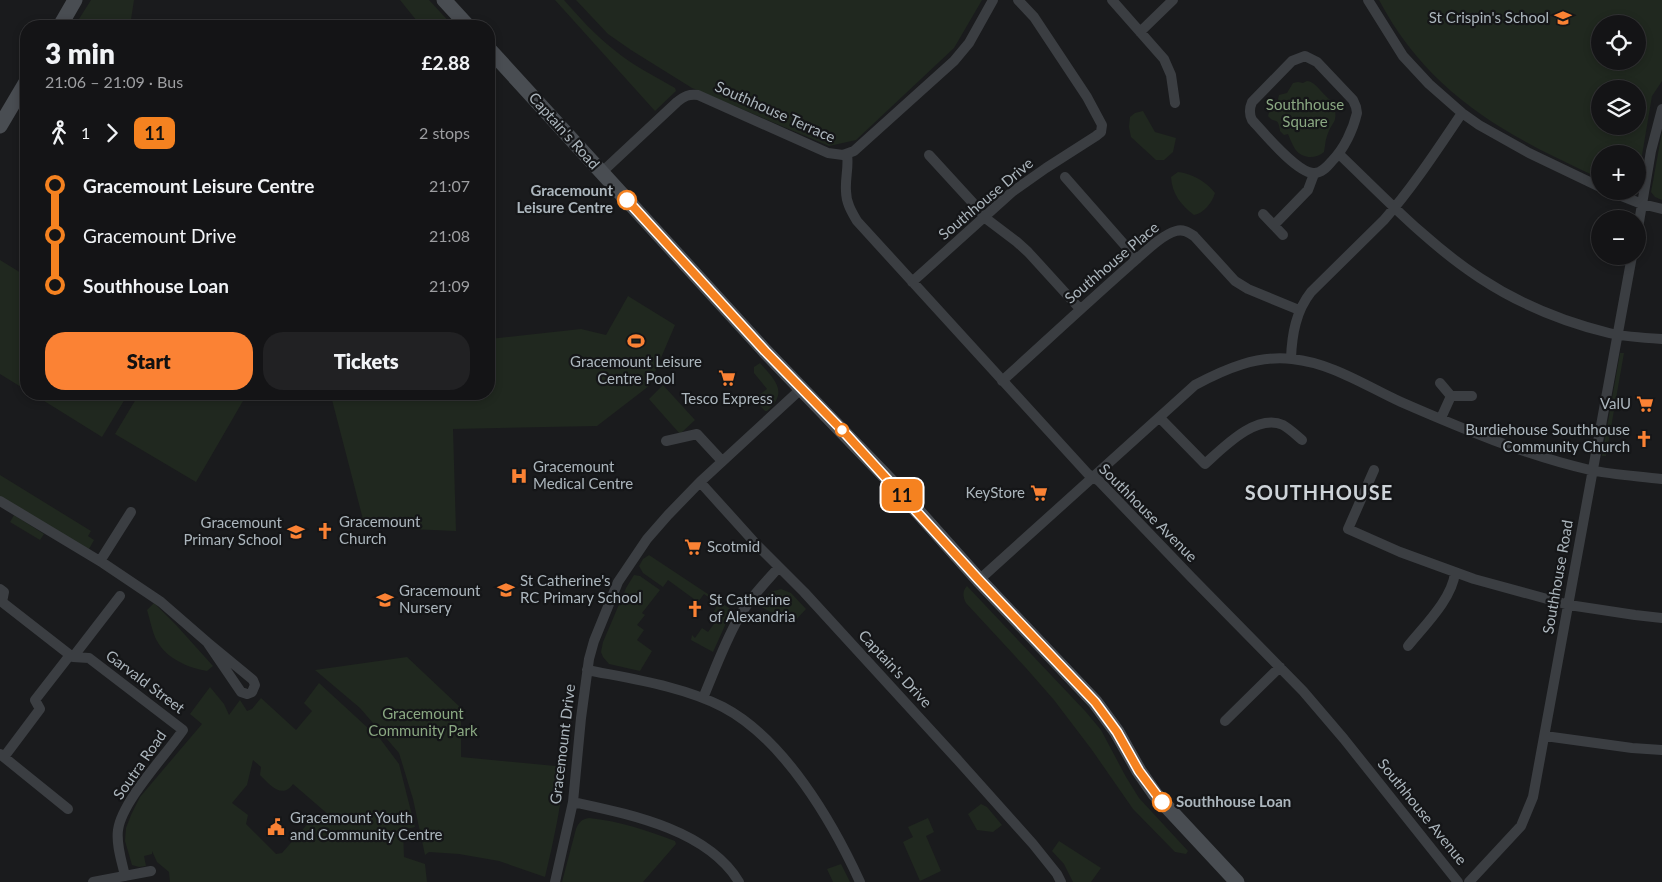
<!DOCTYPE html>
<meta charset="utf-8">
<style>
body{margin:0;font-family:Lato,sans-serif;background:#212123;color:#f1f3f6;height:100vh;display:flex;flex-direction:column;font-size:19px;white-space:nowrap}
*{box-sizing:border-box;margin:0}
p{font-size:16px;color:#9d9ea1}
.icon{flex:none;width:28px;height:28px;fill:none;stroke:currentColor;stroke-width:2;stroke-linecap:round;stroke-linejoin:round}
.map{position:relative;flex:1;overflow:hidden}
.side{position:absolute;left:20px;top:20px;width:475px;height:380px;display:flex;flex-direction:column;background:#141416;border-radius:20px;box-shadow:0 2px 8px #0003,0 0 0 1px #333335}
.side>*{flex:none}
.badge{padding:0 10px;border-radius:8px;font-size:18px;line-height:32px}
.tools{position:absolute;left:1591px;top:15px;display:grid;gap:10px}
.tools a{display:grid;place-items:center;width:55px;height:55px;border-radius:50%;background:#141416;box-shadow:0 2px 8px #0003,0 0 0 1px #333335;font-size:25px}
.map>.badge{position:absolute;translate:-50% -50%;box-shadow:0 0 0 2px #fff}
.legs{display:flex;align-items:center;gap:8px;height:55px;padding:0 25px;font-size:16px}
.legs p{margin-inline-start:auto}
.head{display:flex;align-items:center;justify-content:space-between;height:85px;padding:0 25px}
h1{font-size:28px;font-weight:800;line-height:38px}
.cta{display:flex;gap:10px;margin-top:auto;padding:10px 25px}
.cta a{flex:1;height:58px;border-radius:20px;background:#fb8234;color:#111;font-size:20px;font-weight:800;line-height:58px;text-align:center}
.cta a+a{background:#212123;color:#f1f3f6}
ul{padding:0 25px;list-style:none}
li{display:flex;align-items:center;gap:18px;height:50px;font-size:19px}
li i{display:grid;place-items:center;width:8px;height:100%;margin:0 6px;background:currentColor}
li i::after{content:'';width:12px;height:12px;margin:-6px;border:4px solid;border-radius:50%;background:#141416}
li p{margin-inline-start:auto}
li:first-child i{background:linear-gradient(#0000 50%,currentColor 0)}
li:last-child i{background:linear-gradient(currentColor 50%,#0000 0)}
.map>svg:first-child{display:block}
.green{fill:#20281f;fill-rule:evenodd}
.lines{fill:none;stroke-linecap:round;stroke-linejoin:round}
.street{stroke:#3b3e42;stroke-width:10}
.secondary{stroke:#494d52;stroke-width:15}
.line-1-casing{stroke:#fff;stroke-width:11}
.line-1{stroke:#f58220;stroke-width:8}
.stop-1-dot{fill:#fff;stroke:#f58220;stroke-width:2.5}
.labels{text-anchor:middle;stroke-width:4.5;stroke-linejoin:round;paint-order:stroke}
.poi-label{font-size:15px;fill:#acb6bd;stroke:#151618;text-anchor:start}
.park-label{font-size:15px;fill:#8aa882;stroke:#151618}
.street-label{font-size:15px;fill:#acb6bd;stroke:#151618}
.stop-label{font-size:15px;font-weight:bold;fill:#acb6bd;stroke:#151618;text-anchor:end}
.district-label{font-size:20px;font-weight:bold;letter-spacing:1px;fill:#cdd3d8;stroke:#151618}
</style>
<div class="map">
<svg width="1662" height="882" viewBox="0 0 1662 882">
<rect width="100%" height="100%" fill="#1a1b1d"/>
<path class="green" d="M91,0H134L130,26H113L79,19Z
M400,0H429L453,26H421Z
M555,0H564C579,17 595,35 613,49C632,65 654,76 675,88L676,91L655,111Z
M576,0H982L954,48L856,140L829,146L692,88L631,50L608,34Z
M1379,0H1662V81L1652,96L1638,179V154H1600V178C1585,172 1570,164 1555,157C1479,120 1419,76 1379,0ZM1600,24H1638V61H1600ZM1600,89H1638V126H1600Z
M1307,81C1316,81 1325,99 1334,102C1338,126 1333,118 1327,136C1325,142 1325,147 1324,152C1315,160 1301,158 1295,149C1292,144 1290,139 1288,134L1284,135L1280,131C1278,115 1275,125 1268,116L1270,109L1277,104L1279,95L1287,93L1293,83L1298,82L1303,83Z
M1143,111L1155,132L1176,138L1173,152L1164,160H1156L1131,137L1129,127L1130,117L1135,113Z
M1662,132V200L1655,197L1651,192Z
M1178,172C1191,173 1207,182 1215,193C1212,203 1204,213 1194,215C1181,205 1172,194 1171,177Z
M0,260L26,276V390L0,374Z
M628,296L675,325L649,386L597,426L453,429L456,531L365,527L331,396L332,394H489V339L581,329L606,335Z
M1620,353H1624L1606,456H1602Z
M760,363C775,380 789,392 767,411H765L754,399L767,389L754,373V367Z
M663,385L695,420L680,434L649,399Z
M33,394H128L102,437Z
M139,394H247L196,482L115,434Z
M0,475L91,531L88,536L94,540L88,551L0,497Z
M14,515L44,534L40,540L10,522Z
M649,555L732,610L713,652L691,640L692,635L695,638L702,628L708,632L719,617L713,613L718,604L704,594L698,602L668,580L663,587L643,573L639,566L643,559Z
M634,575L640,576L660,590L642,613L645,615L637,625L644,630L637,640L652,651L640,671L609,664L603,657L601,652L603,642L626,588Z
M967,586L1086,712L1101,730L1126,777L1139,798L1188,851L1186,854L1175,852L1133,809L1092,750L1054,700L1026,668L966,603C963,597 962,591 967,586Z
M781,589L791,593L806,609L792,624L758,605L770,592Z
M154,603L177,626L213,666L207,671C188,668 166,658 157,641C152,632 150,619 147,610Z
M407,657L461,708V757L566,767C561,804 554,840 545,877L499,861L459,854L429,852L425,855L413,799L399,753L360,708L315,670Z
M319,683L381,740L399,764L415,827L403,830L404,857L425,864L427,882H170L169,872L157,862L152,851V854L144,856L146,866L139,867L132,865L125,841L126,828L131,815L140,797L202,724L190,714L210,687L224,704L229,715L240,700L247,711L252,709L261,698L296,730L312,711L304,703ZM253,760L261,767L260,775C269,784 282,800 293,784L330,816L322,825L318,821L311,820L282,853L276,854L246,824L248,815L232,803L247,785Z
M981,804L987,807L1002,825L993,832L977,830L968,814Z
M589,818C619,821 646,830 675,841L676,844L643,882H562L576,829C579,822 582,819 589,818Z
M928,818L934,832L926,836L941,871L920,881L903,842L913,837L908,827Z
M1059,841L1101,868L1091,882H1073L1064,864L1052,851Z
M841,864L850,882H833L827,869Z"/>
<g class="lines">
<path class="street" d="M1112,0L1164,59L1171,75L1175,103
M1368,0L1403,56L1429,84L1462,113L1479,125L1529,153L1600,187
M1140,32L1173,0
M1305,56L1317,62L1353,100L1356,107L1357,113C1353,130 1344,149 1332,161C1327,167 1321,174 1313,173C1296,172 1264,133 1252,120C1249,114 1249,109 1252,102L1292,61Z
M847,154C849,167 845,178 846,191C846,202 851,211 857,221L1088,474L1099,481L1192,578L1303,691L1344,739L1458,882
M1339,154C1384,197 1428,244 1480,278C1518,303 1564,322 1609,333C1626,337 1644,338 1662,339
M929,155L973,203L984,217L1017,242L1028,252L1080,309
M602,172L677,102C684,96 689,94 698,95L828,153L843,155L854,151L954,61L969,43L993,0
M1065,177L1137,259
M1609,191L1642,204L1662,209
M1263,214L1283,235
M1274,225L1308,190L1314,174
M1638,228L1651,151L1662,109
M912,282L1012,192L1046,168L1096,136L1101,132L1102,125L1087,97L1034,17L1018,0
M1291,358C1292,334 1296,311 1311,292L1384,220C1413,187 1437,150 1462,113
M1002,381C1045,342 1087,303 1130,265C1142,255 1161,235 1176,231C1183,229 1188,232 1194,236L1235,281L1248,289L1299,310
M1440,383L1451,396L1441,418
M1451,396H1472
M1160,418L1205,464C1223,448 1256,413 1283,425C1290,429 1296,435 1302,440
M666,441L697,434L722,461
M1374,470L1348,529L1400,552L1474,579L1569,605L1635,615L1662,618
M700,482L756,544L804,592L956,758L1033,844L1057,874L1061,882
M0,501L103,563L161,602L207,642
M100,561L131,512
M979,580L1195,385C1225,369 1257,355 1292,359C1332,363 1366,386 1401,402C1463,429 1525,455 1590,470C1614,475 1638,476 1662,479
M0,589L4,592L2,602L70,655L73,657L89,658L183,730C166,755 122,801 118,830C116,845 122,862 125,876
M207,642L253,680L255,685L252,692L247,694L241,692Z
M1408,646C1424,626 1452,599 1455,573
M73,657L120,596
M587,670C632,679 682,686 723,707C784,739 832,821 860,882
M703,698C714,672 724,644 738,619C748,600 765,583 779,567
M1225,721L1280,667
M1545,736L1632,748L1662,750
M0,754L68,809
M4,757L40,709L35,700L70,655
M573,802C628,814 707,829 739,882
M93,882L151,871
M555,882L573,802L581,718L589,659L594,641L618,582L647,539L668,515L700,482L802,388
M1469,882L1521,826L1533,797L1632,256"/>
<path class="secondary" d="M444,0L468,26
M60,26L75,0
M489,49L765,351L894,485L979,580L1095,702L1117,732L1139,771L1155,794L1237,882
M0,126L26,82"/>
</g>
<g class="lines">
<g class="line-1-casing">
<path id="line-1" d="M627,200L765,351L845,433L979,580L1095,702L1117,732L1139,771L1162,802"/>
</g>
<use href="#line-1" class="line-1"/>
</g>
<defs>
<g id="school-bare" transform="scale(1.35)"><path d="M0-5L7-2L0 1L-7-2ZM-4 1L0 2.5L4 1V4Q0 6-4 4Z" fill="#fb8234" stroke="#151618" stroke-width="2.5" paint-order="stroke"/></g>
<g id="stadium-bare" transform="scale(1.35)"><path d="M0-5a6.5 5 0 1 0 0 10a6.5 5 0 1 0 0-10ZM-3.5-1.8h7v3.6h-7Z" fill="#fb8234" stroke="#151618" stroke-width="2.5" paint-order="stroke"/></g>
<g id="supermarket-bare" transform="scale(1.35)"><path d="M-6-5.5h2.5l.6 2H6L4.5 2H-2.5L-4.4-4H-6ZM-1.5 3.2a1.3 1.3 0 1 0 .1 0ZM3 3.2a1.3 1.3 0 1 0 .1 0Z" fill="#fb8234" stroke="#151618" stroke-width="2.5" paint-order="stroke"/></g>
<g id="church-bare" transform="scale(1.35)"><path d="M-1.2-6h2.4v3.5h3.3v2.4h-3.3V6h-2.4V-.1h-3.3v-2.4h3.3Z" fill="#fb8234" stroke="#151618" stroke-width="2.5" paint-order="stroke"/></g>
<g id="hospital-bare" transform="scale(1.35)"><path d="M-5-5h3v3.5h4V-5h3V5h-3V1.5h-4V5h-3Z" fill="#fb8234" stroke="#151618" stroke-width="2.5" paint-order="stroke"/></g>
<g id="civic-bare" transform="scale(1.35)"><path d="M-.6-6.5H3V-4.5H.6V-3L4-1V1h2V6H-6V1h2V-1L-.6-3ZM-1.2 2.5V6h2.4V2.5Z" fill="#fb8234" stroke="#151618" stroke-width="2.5" paint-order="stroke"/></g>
</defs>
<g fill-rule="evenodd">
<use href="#school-bare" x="1563" y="18"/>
<use href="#stadium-bare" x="636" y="341"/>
<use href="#supermarket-bare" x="727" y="378"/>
<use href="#supermarket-bare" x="1645" y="404"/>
<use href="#church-bare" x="1644" y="439"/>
<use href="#hospital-bare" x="519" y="476"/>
<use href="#supermarket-bare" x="1039" y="493"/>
<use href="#church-bare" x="325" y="531"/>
<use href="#school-bare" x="296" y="532"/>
<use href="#supermarket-bare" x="693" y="547"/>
<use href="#school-bare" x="506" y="590"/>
<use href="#school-bare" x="385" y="600"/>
<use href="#church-bare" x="695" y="609"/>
<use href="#civic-bare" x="276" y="827"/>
</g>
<g class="stop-1-dot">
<circle cx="627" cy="200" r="9"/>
<circle cx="842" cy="430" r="6"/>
<circle cx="1162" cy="802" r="9"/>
</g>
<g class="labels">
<g class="poi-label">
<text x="1549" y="23" text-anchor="end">St Crispin's School</text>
<text x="636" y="367" text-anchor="middle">Gracemount Leisure<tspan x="636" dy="17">Centre Pool</tspan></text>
<text x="727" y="404" text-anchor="middle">Tesco Express</text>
<text x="1631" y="409" text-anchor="end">ValU</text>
<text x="1630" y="435" text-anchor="end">Burdiehouse Southhouse<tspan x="1630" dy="17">Community Church</tspan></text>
<text x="533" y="472">Gracemount<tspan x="533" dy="17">Medical Centre</tspan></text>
<text x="1025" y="498" text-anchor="end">KeyStore</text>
<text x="339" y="527">Gracemount<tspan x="339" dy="17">Church</tspan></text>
<text x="282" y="528" text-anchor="end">Gracemount<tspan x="282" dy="17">Primary School</tspan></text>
<text x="707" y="552">Scotmid</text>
<text x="520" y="586">St Catherine's<tspan x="520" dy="17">RC Primary School</tspan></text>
<text x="399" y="596">Gracemount<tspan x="399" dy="17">Nursery</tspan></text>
<text x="709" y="605">St Catherine<tspan x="709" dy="17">of Alexandria</tspan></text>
<text x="290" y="823">Gracemount Youth<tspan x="290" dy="17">and Community Centre</tspan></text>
</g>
<g class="park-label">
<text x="1305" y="110">Southhouse<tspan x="1305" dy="17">Square</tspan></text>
<text x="423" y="719">Gracemount<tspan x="423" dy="17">Community Park</tspan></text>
</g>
<g class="street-label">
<text transform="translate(775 112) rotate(24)" y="5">Southhouse Terrace</text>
<text transform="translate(564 131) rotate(48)" y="5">Captain's Road</text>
<text transform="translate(986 199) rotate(-40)" y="5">Southhouse Drive</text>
<text transform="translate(1112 263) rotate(-40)" y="5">Southhouse Place</text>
<text transform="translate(1148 513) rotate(45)" y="5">Southhouse Avenue</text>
<text transform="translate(1558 577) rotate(-80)" y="5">Southhouse Road</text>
<text transform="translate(895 669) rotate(47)" y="5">Captain's Drive</text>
<text transform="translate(145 682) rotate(37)" y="5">Garvald Street</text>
<text transform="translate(563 744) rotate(-83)" y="5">Gracemount Drive</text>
<text transform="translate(140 765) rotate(-55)" y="5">Soutra Road</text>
<text transform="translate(1422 812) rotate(51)" y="5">Southhouse Avenue</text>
</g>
<g class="stop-label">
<text x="613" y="196">Gracemount<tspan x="613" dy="17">Leisure Centre</tspan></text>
<text x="1176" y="807" text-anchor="start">Southhouse Loan</text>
</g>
<g class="district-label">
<text x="1319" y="500">SOUTHHOUSE</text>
</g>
</g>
</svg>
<div class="tools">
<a><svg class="icon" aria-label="locate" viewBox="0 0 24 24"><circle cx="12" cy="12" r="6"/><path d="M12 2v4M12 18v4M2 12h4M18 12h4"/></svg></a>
<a><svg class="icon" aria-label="layers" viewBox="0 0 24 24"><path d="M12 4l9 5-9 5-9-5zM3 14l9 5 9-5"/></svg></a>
<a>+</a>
<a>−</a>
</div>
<b class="badge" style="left:902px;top:495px;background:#f58220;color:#111">11</b>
<section class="side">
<div class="head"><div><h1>3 min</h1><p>21:06 – 21:09 · Bus</p></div><b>£2.88</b></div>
<div class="legs"><svg class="icon" aria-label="walk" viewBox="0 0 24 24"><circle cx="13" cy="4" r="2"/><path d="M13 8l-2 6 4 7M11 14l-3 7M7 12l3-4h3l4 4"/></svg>1<svg class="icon" aria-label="forward" viewBox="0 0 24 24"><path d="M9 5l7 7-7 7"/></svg><b class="badge" style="background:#f58220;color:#111">11</b><p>2 stops</p></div>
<ul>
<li><i style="color:#f58220"></i><b>Gracemount Leisure Centre</b><p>21:07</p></li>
<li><i style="color:#f58220"></i><span>Gracemount Drive</span><p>21:08</p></li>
<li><i style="color:#f58220"></i><b>Southhouse Loan</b><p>21:09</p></li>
</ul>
<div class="cta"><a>Start</a><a>Tickets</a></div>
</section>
</div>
